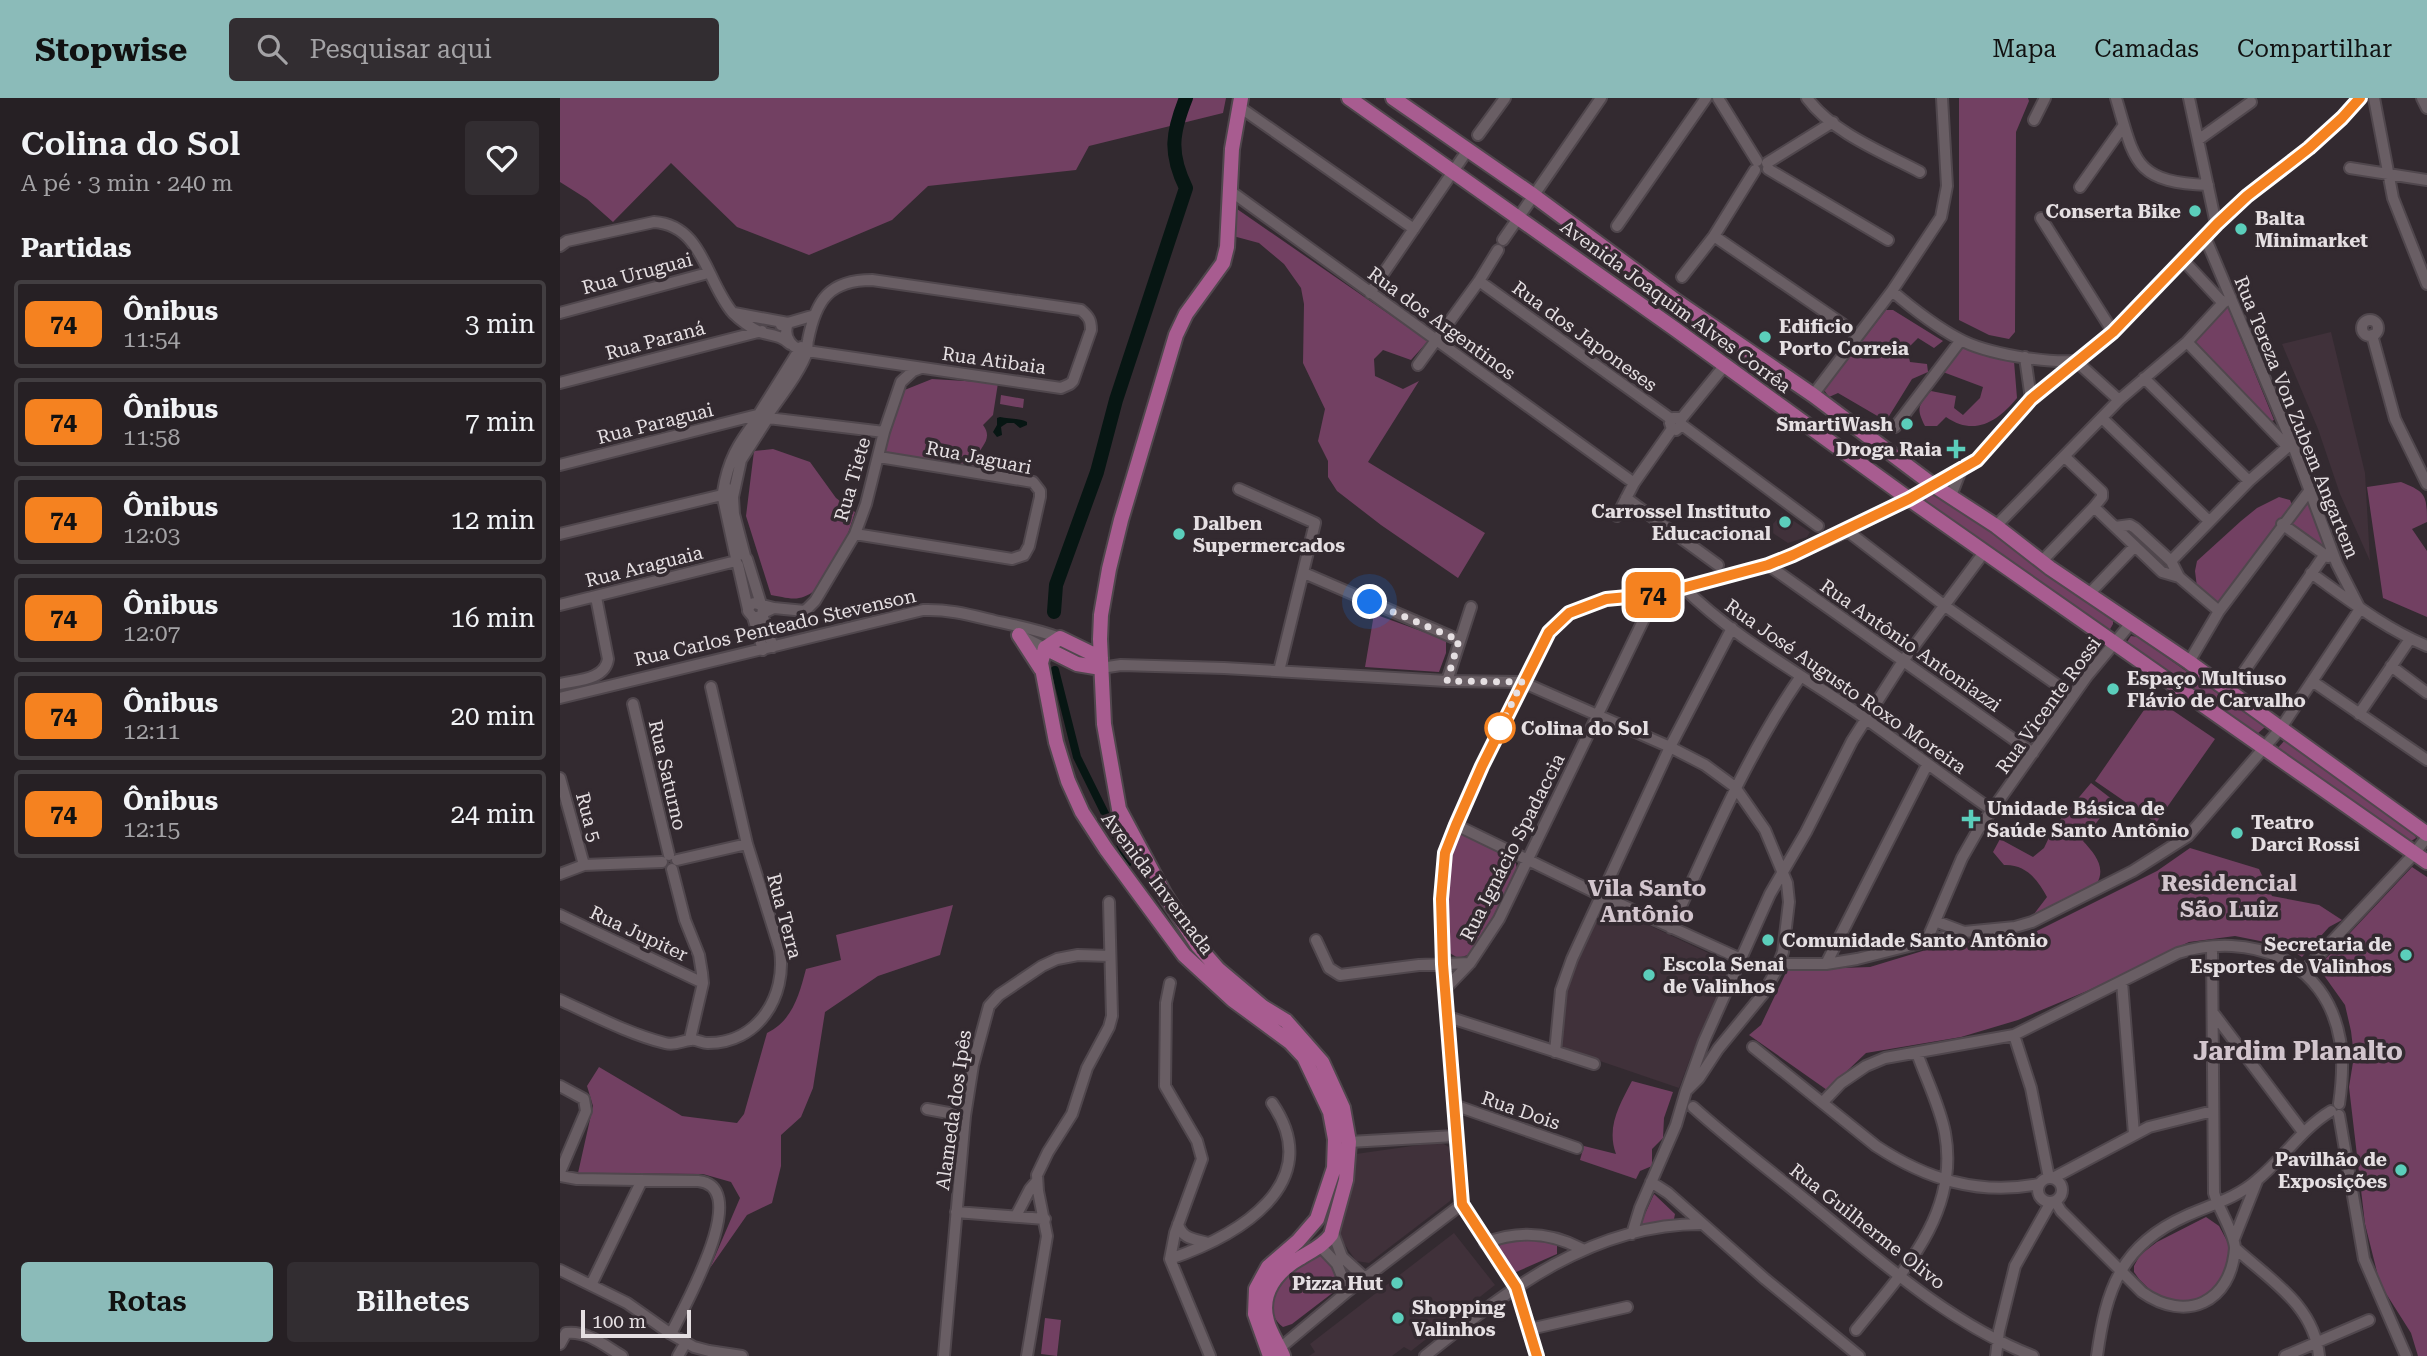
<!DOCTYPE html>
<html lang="pt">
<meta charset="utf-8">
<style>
body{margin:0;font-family:"Roboto Serif",serif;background:#322d31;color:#f1f3f6;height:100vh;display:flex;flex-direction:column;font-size:26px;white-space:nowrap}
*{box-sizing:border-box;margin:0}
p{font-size:23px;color:#a4a3a6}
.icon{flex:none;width:38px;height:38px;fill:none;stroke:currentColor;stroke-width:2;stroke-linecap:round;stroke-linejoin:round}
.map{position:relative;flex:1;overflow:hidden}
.sheet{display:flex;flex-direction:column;background:#262024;width:560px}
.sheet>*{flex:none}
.badge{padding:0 14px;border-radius:10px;font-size:24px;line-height:46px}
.scale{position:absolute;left:21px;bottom:18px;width:110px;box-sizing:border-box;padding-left:7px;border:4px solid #e5dfe2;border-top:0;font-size:19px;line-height:24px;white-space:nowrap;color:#e5dfe2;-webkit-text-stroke:5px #332a30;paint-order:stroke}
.you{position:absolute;width:35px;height:35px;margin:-18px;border:5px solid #fff;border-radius:50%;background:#1a73e8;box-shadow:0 0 0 10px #1a73e833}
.map>.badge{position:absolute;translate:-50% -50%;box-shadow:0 0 0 4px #fff}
h2{padding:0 21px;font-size:26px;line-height:63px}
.round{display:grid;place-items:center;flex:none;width:74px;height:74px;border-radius:7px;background:#322d31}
.headline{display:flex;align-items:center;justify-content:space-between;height:119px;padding:0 21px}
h1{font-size:33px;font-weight:600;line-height:52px}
.button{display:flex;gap:14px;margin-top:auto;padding:14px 21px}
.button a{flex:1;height:80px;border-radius:7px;background:#8bbbb9;color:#111;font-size:28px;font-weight:600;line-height:80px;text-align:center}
.button a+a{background:#322d31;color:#f1f3f6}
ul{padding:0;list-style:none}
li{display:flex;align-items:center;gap:21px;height:88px;margin:0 14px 10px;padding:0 7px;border:4px solid #423e41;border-radius:7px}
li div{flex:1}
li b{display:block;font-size:26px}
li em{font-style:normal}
li .badge{min-width:77px;font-weight:700;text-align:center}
header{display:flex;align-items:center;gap:42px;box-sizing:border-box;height:98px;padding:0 35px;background:#8bbbb9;color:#111}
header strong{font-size:33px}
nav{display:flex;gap:38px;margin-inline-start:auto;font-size:24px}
.search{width:490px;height:63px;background:#322d31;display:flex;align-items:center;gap:18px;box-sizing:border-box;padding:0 24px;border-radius:7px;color:#a4a3a6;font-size:26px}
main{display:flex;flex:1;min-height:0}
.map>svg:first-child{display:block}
.built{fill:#40313a}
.green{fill:#724062}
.water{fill:#071613}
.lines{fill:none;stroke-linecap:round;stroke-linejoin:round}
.canal{stroke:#071613;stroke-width:8}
.river{stroke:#071613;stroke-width:14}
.minor-casing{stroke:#50474d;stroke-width:14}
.major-casing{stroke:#50474d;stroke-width:18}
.minor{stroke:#695e64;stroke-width:10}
.major{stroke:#a85c90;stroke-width:14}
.line-casing{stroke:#fff;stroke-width:16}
.line{stroke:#f58220;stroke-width:10}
.walk{stroke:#e5dfe2;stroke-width:7;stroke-dasharray:0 12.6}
.poi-dot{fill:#5bcebb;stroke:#332a30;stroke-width:2.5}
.stop-dot{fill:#fff;stroke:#f58220;stroke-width:3.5}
.labels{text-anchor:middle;stroke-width:7;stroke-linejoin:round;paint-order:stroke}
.poi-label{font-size:19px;font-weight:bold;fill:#e5dfe2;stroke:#332a30;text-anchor:start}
.street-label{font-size:19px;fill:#e5dfe2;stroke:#332a30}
.stop-label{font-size:19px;font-weight:bold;fill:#e5dfe2;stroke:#332a30;text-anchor:start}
.quarter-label{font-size:23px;font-weight:bold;fill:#d2c5cd;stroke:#332a30}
.district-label{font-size:26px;font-weight:bold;fill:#d2c5cd;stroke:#332a30}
</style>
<header>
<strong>Stopwise</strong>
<div class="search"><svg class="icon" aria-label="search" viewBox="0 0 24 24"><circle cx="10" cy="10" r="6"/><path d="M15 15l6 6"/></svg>Pesquisar aqui</div>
<nav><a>Mapa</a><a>Camadas</a><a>Compartilhar</a></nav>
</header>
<main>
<section class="sheet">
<div class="headline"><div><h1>Colina do Sol</h1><p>A pé · 3 min · 240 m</p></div><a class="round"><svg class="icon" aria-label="heart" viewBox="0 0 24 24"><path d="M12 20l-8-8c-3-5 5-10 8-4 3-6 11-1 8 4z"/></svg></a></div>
<h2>Partidas</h2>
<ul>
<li><span class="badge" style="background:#f58220;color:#111">74</span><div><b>Ônibus</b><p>11:54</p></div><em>3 min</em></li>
<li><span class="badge" style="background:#f58220;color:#111">74</span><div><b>Ônibus</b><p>11:58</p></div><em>7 min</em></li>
<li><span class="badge" style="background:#f58220;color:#111">74</span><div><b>Ônibus</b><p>12:03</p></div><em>12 min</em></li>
<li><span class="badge" style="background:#f58220;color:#111">74</span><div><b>Ônibus</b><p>12:07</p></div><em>16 min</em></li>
<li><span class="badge" style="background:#f58220;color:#111">74</span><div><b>Ônibus</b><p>12:11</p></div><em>20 min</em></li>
<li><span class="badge" style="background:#f58220;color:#111">74</span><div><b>Ônibus</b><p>12:15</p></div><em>24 min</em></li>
</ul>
<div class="button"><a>Rotas</a><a>Bilhetes</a></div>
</section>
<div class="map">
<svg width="1867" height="1258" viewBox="0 0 1867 1258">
<rect width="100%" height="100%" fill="#332a30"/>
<path class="built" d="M1771,234L1805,375L1810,463L1780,396L1758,331L1722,246Z
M1222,415L1250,434L1247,439L1228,445L1208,432Z
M1041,805L1172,866L1131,958L1119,990L999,949L1006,887Z
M880,1044L889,1049L894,1094L890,1103L809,1165L796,1163L781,1141L779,1121L796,1056Z
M894,1135L935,1187L851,1253L844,1249L832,1258H749L755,1254L750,1246Z"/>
<path class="green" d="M0,0H666L663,15L529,48L516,72L368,88L332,122L249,157L177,129L111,65L53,124L27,101L0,84Z
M1399,0H1468L1469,3L1456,34L1455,234L1449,241L1429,237L1399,222Z
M677,111L868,243L851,262L823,252L814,261L815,278L843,291L859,283L808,364L925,435L898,480L821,427L777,393L768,379V363L758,343L765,311L743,265L744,206L741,190L724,166L699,145L673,138Z
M1667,207L1714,322L1710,324L1629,243Z
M1326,212H1333L1383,243L1374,250L1358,240L1347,251L1350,264L1367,266L1368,274L1352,281L1326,323L1278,295L1269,299L1264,292Z
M1403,247L1454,263L1457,300C1438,323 1415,339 1386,319L1377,328H1365C1356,310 1358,308 1371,293L1396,298L1394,310L1403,317L1420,300L1423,289L1383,274Z
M372,281L438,285L433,317L423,327C433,340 422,348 415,360L421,372L324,357L342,293Z
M441,297L464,301L463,310L440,306Z
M213,351L250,364L276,400L295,414C287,440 270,495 239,500C231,502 219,498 211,497L186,418L194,353Z
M1841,384C1866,394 1867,397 1867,424L1852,431L1867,453V519L1823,500L1807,389Z
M1375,395L1553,521V526L1549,533L1367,406L1365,400Z
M1719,399L1730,402L1732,407L1659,507L1637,489L1635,473L1637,463L1681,423L1697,410Z
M1749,401L1772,454L1732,427Z
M814,516L886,542V555L879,574L805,569Z
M1571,538L1578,539L1705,629L1696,637L1565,547Z
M1593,599L1655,641L1596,725L1535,683Z
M1725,642L1854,735L1856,740L1848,745L1717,651Z
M1531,685L1553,702L1523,743C1535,756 1547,770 1536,787L1474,816L1487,799C1478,782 1466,766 1444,767L1433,754L1440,741L1473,759L1484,750L1494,729Z
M904,736L955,761L957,771L921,843L908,857L898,860L888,854L887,791L896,739Z
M1630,750L1699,771L1712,798L1759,807L1782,822L1769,829L1742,859L1725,848L1675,838L1629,844L1527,893L1458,922L1401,939L1306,955L1267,992L1189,937L1201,927L1230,866L1255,871L1310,869L1392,844L1467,838L1597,773Z
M1852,769L1867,779V1258H1858L1851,1235L1820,1186L1805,1126L1789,989L1794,958L1791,933L1785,907L1758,869Z
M393,807L380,857L318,878L265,914L253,990L241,1019L221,1037V1068L212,1105L187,1117L150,1170L180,1100L171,1084L143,1076L18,1075L33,1008L27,988L39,969L122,1018L177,1025L184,1016L207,935C233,922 239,897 246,871L281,862L276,837Z
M1072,983L1113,994L1104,1020L1103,1040L1092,1051V1068L1080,1073L1076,1081L1020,1062L1024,1048L1056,1056C1046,1029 1060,1006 1072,983Z
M1094,1096L1115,1116L1114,1121L1107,1125L1080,1127Z
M1646,1119L1659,1128L1673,1154L1664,1179L1637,1206L1599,1201L1579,1181L1574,1174V1168L1580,1157L1597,1144Z
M973,1139L997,1145V1156L954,1175L936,1150L948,1142Z
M757,1155L766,1158L782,1180L779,1190L732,1226L723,1229C707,1218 709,1192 722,1178C730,1169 746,1162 757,1155Z
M485,1220L501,1222L497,1258L481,1256Z"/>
<path class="water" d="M440,319C448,321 459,320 467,324V327L460,330L454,325H447L441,329L442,337L437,339L433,334L437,327V320Z"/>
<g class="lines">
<path class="canal" d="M495,572L517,659L569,764"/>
<path class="river" d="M494,514L496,487L537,374L556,302L626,90C609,55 612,35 626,0"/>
<g class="minor-casing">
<path id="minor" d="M1158,0L1197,63
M1247,0C1273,35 1322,54 1360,74
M1556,0C1575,64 1574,84 1648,87
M1629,0L1656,126
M1814,0L1833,100L1867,186
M1862,0L1867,10
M678,8L854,131
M1474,22L1485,0
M918,37L945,0
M1638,42L1691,4
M1207,65L1273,24
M1790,70L1867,82
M1208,71L1328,142
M1520,89L1564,27
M669,92L1074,385
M1481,120L1553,234
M1057,128L1146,0
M1154,138L1284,227
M943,142L1041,0
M0,148L7,143L94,124C143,127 146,184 173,215C179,221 192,231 200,234C212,238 221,237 230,246
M1623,162L1663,205
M1122,179L1154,138L1195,72
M919,183L1111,321
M1332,193C1353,211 1375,228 1399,241C1426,256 1486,265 1516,263L1559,302
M810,195L907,53
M0,215L148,175
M174,215L228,225C222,240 233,252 247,253L501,290L510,286L513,283L531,232C531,222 529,219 521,212L312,182C270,182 256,201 248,242C247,245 248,249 247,253C243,270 218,302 207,318
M1802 230a8 8 0 1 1 16 0a8 8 0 1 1-16 0Z
M221,227L255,217
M1812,237L1835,321L1867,386
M1627,244L1726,347
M1465,259L1471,301
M858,267L919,183L938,152
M1584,280L1689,383
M0,285L202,233
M1253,297L1332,193L1381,119L1387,88L1382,0
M199,316L241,249
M208,320L324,334
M1542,320L1649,423
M1121,321L1165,267
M1122,327L1116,332L1112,331L1110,325L1113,320H1119L1122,327L1258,428
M1335,329L1401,242
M1505,359L1542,394V399L1534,409L1602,474L1619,479
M0,367L197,317
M679,391L755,425L719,573
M163,394C168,362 178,346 197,321
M172,394L168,391L164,392L163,399L168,402L173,399L181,362L206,323
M1391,398L1401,372
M173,399L174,416L185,458
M163,400L176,460
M1066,400L1158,467
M1057,418L1074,385L1112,331
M1722,426L1768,459
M1436,428L1559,302L1627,244L1663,205L1671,200
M1555,429L1570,427L1575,430L1611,463L1619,479L1659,513
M1286,432L1385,508L1513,598
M0,436L162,397
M295,436L452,461L464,457L469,448L480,399V393L473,384L319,359
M187,461L201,506
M1482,463L1534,409
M1611,463L1689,383L1732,345
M178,467L188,511
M1208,467L1473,655
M744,475L899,542
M1751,475C1789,502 1824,530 1867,548
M1123,489C1176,542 1245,578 1306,621C1348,651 1389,682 1432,712
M1529,496L1574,449
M0,507L176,463
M202,507L203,515L199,519H193L188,513L190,507L194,505L214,510L203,515
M214,510L245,513L255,503L295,436L306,406L324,334L341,284L353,273L361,270
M202,516L213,549
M193,519L203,552
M459,537L485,550
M1629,564L1659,513L1750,392
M1831,568L1867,595
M541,570L561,567L664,570L887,583L962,584L1110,649L1145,667L1175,689L1205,732L1227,785L1229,804L1223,854L1216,873L1203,896L1158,951L1139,980L1126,993
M887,583L911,509
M1752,583L1867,662
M0,586C17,582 45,582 48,561L36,499
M1670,594L1765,456
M0,600L363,512C389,511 410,517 435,523C458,528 476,531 500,540
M73,606L109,757
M1799,616L1850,541
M0,680L24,767
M896,727L1040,797L1181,861
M117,762L187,746
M112,771L125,822L139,857L142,875L143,885L130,941
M0,776L24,767L102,764
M0,817L143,885
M1375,823L1404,834
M1111,830C1150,745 1187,656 1241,578
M756,842L769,870L780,877L859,867L910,865
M1367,842L1402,760L1418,732L1527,578L1572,524
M1652,849L1654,1095C1659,1112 1674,1134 1675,1150C1710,1182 1754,1207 1759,1258
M1218,866H1266L1297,861L1404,834L1455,829L1472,824L1573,773L1628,738L1721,630L1800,511L1777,466L1732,345L1645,139
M1266,866L1367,667
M1744,873L1854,756L1867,739
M1562,884L1574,1036
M610,885L606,905L605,988L637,1043L642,1061L615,1135L610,1161L650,1258
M886,890L910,865L939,821L1096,496
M0,902C33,917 69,936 105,945C117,948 122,942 131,942C136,941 142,945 147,945C198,946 227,898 220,852L187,746L151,589
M1654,916L1743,1034
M888,919L1034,966
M1454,937L1471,990L1489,1080
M1193,949L1316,1048C1366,1081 1419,1098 1479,1086
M995,954L1001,892L1012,861L1110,649L1172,530
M1653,960L1661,954L1681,952
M0,988L24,1001L26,1013L0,1074
M1263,1004L1281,985L1306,968L1325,960L1454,937L1618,855C1690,833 1766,861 1780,942C1784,963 1782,985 1779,1006
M894,1007L1017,1050
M1133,1009C1173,1045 1216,1077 1257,1111C1324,1166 1391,1226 1473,1258
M367,1011L405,1018
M1779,1017L1804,1161L1846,1258
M789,1044L895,1038
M0,1078L17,1081L138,1083C194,1088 123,1210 111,1236
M1478 1092a12 12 0 1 1 24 0a12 12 0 1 1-24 0Z
M1493,1080L1589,1029L1653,1013
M1091,1084L1108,1095L1205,1181L1299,1258
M1495,1103L1501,1113L1582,1194C1626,1225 1671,1205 1675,1150
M396,1114L485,1121
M456,1118L470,1091L476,1084
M618,1126C622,1141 634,1141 648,1145
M772,1132L782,1159L805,1180
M1072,1136L1080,1110L1116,1027L1126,993L1144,943L1210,796L1246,734L1292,643L1343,563L1425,453
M1674,1141L1697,1083
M925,1145C959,1132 990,1134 1022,1151
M760,1148L777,1166L788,1193
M610,1161C677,1138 768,1086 712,1005
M0,1172L67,1205L111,1236L134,1249L149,1253L182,1258
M31,1187L82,1082
M970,1231L1067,1209
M1296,1232C1342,1175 1400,1115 1385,1035C1380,1008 1366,981 1357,955
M0,1246L6,1235C27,1232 45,1248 62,1258
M720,1250L788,1193L902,1106
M118,1258L126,1244
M384,1258L405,1018L413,967L429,908L439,897L482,868L497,861L518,857L550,858
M467,1258L487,1138L478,1093L477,1077L488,1054L512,1016L527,970L549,929L552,918L549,804
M865,1258C947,1193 1032,1125 1143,1126
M977,1258L956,1189L902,1106L883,866L881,801L885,755L896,727L922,668L989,534L1009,515L1046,501L1100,496L1208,467L1233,457L1277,438L1349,401L1417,361L1471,301L1553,234L1656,126L1687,98L1749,50L1782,21L1800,0
M1436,1258L1439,1233L1455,1168L1491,1104
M1537,1258C1546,1191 1561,1147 1626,1118C1650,1107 1677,1100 1697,1082C1724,1060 1741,1031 1771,1013
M1725,1258L1809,1222"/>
</g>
<g class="major-casing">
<path id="major" d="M681,0L672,51L667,149L663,165L626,216L616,237L561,422L549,471L541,517L540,541L544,626L559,711L605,797L638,848L658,871L703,909L726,923L762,964L783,1010L789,1044L786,1082L771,1137C763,1148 751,1153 740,1160C717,1173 699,1195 707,1223C710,1235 718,1246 723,1258
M789,0L1115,231L1349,401L1867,764
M833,0L973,97L1116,203L1253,297L1373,387L1436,428L1490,470L1629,564L1867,736
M459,537L481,571
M485,550L481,565L496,644L508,683L522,714L546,751L624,857L673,902L730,944L744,959L770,1014L775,1041L774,1070L757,1121L738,1143L708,1169L696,1191L695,1216L710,1258
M485,550L500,540L541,560
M485,550L517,566L541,570"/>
</g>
<use href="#minor" class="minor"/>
<use href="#major" class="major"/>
</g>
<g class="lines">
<g class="line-casing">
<path id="line" d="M977,1258L956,1189L902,1106L883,866L881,801L885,755L896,727L922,668L989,534L1009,515L1046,501L1100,496L1208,467L1233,457L1349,401L1417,362L1471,301L1553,234L1657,126L1687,98L1749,50L1782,20L1800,0"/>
</g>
<use href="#line" class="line"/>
<path class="walk" d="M810,504L899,542L887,583L962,584L940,630"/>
</g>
<g class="poi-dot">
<circle cx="1635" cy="113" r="7"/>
<circle cx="1681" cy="131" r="7"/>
<circle cx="1205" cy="239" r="7"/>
<circle cx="1347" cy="326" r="7"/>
<path d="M1392.5 340.5h7v7h7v7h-7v7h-7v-7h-7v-7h7z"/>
<circle cx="1225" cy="424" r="7"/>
<circle cx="619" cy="436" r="7"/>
<circle cx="1553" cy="591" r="7"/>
<path d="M1407.5 710.5h7v7h7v7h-7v7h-7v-7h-7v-7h7z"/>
<circle cx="1677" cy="735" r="7"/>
<circle cx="1208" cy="842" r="7"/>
<circle cx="1846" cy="857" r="7"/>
<circle cx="1089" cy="877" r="7"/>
<circle cx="1841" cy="1072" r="7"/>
<circle cx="837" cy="1185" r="7"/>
<circle cx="838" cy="1220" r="7"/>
</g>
<circle class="stop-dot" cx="940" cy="630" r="14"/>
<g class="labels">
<g class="poi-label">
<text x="1621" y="120" text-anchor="end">Conserta Bike</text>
<text x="1695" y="127">Balta<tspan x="1695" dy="22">Minimarket</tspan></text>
<text x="1219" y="235">Edificio<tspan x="1219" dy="22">Porto Correia</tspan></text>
<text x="1333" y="333" text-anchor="end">SmartiWash</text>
<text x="1382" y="358" text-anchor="end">Droga Raia</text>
<text x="1211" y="420" text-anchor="end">Carrossel Instituto<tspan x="1211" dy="22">Educacional</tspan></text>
<text x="633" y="432">Dalben<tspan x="633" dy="22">Supermercados</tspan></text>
<text x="1567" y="587">Espaço Multiuso<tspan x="1567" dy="22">Flávio de Carvalho</tspan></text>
<text x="1427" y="717">Unidade Básica de<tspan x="1427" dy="22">Saúde Santo Antônio</tspan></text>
<text x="1691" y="731">Teatro<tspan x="1691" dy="22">Darci Rossi</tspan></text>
<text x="1222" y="849">Comunidade Santo Antônio</text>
<text x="1832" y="853" text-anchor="end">Secretaria de<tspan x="1832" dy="22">Esportes de Valinhos</tspan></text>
<text x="1103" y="873">Escola Senai<tspan x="1103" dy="22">de Valinhos</tspan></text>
<text x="1827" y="1068" text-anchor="end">Pavilhão de<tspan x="1827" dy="22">Exposições</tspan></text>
<text x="823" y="1192" text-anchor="end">Pizza Hut</text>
<text x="852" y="1216">Shopping<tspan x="852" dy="22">Valinhos</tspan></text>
</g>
<g class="street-label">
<text transform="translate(77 175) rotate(-15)" y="7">Rua Uruguai</text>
<text transform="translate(1116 208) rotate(36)" y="7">Avenida Joaquim Alves Corrêa</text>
<text transform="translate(882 225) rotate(36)" y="7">Rua dos Argentinos</text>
<text transform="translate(1025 238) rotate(36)" y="7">Rua dos Japoneses</text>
<text transform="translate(95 242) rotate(-15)" y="7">Rua Paraná</text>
<text transform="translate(434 262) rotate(8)" y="7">Rua Atibaia</text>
<text transform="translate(1737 319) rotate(68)" y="7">Rua Tereza Von Zubem Angartem</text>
<text transform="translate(95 325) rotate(-14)" y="7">Rua Paraguai</text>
<text transform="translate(419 359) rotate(11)" y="7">Rua Jaguari</text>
<text transform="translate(292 381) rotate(-74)" y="7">Rua Tiete</text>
<text transform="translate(84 468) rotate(-14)" y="7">Rua Araguaia</text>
<text transform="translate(215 529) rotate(-13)" y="7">Rua Carlos Penteado Stevenson</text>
<text transform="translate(1351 547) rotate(35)" y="7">Rua Antônio Antoniazzi</text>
<text transform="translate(1286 588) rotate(35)" y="7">Rua José Augusto Roxo Moreira</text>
<text transform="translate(1488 607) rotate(-54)" y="7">Rua Vicente Rossi</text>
<text transform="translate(108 677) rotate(77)" y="7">Rua Saturno</text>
<text transform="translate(29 719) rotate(75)" y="7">Rua 5</text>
<text transform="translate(952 749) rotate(-63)" y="7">Rua Ignácio Spadaccia</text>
<text transform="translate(598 785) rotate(53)" y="7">Avenida Invernada</text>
<text transform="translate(225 818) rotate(75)" y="7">Rua Terra</text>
<text transform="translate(79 835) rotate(25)" y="7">Rua Jupiter</text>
<text transform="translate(393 1012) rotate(-82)" y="7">Alameda dos Ipês</text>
<text transform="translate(961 1012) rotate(19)" y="7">Rua Dois</text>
<text transform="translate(1308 1128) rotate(38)" y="7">Rua Guilherme Olivo</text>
</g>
<g class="stop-label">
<text x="961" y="637">Colina do Sol</text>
</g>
<g class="quarter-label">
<text x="1669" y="793">Residencial<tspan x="1669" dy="26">São Luiz</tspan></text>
<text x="1087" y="798">Vila Santo<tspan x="1087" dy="26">Antônio</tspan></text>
</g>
<g class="district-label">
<text x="1738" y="962">Jardim Planalto</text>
</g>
</g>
</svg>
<div class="scale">100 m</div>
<div class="you" style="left:810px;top:504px"></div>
<b class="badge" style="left:1093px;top:497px;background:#f58220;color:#111">74</b>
</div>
</main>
